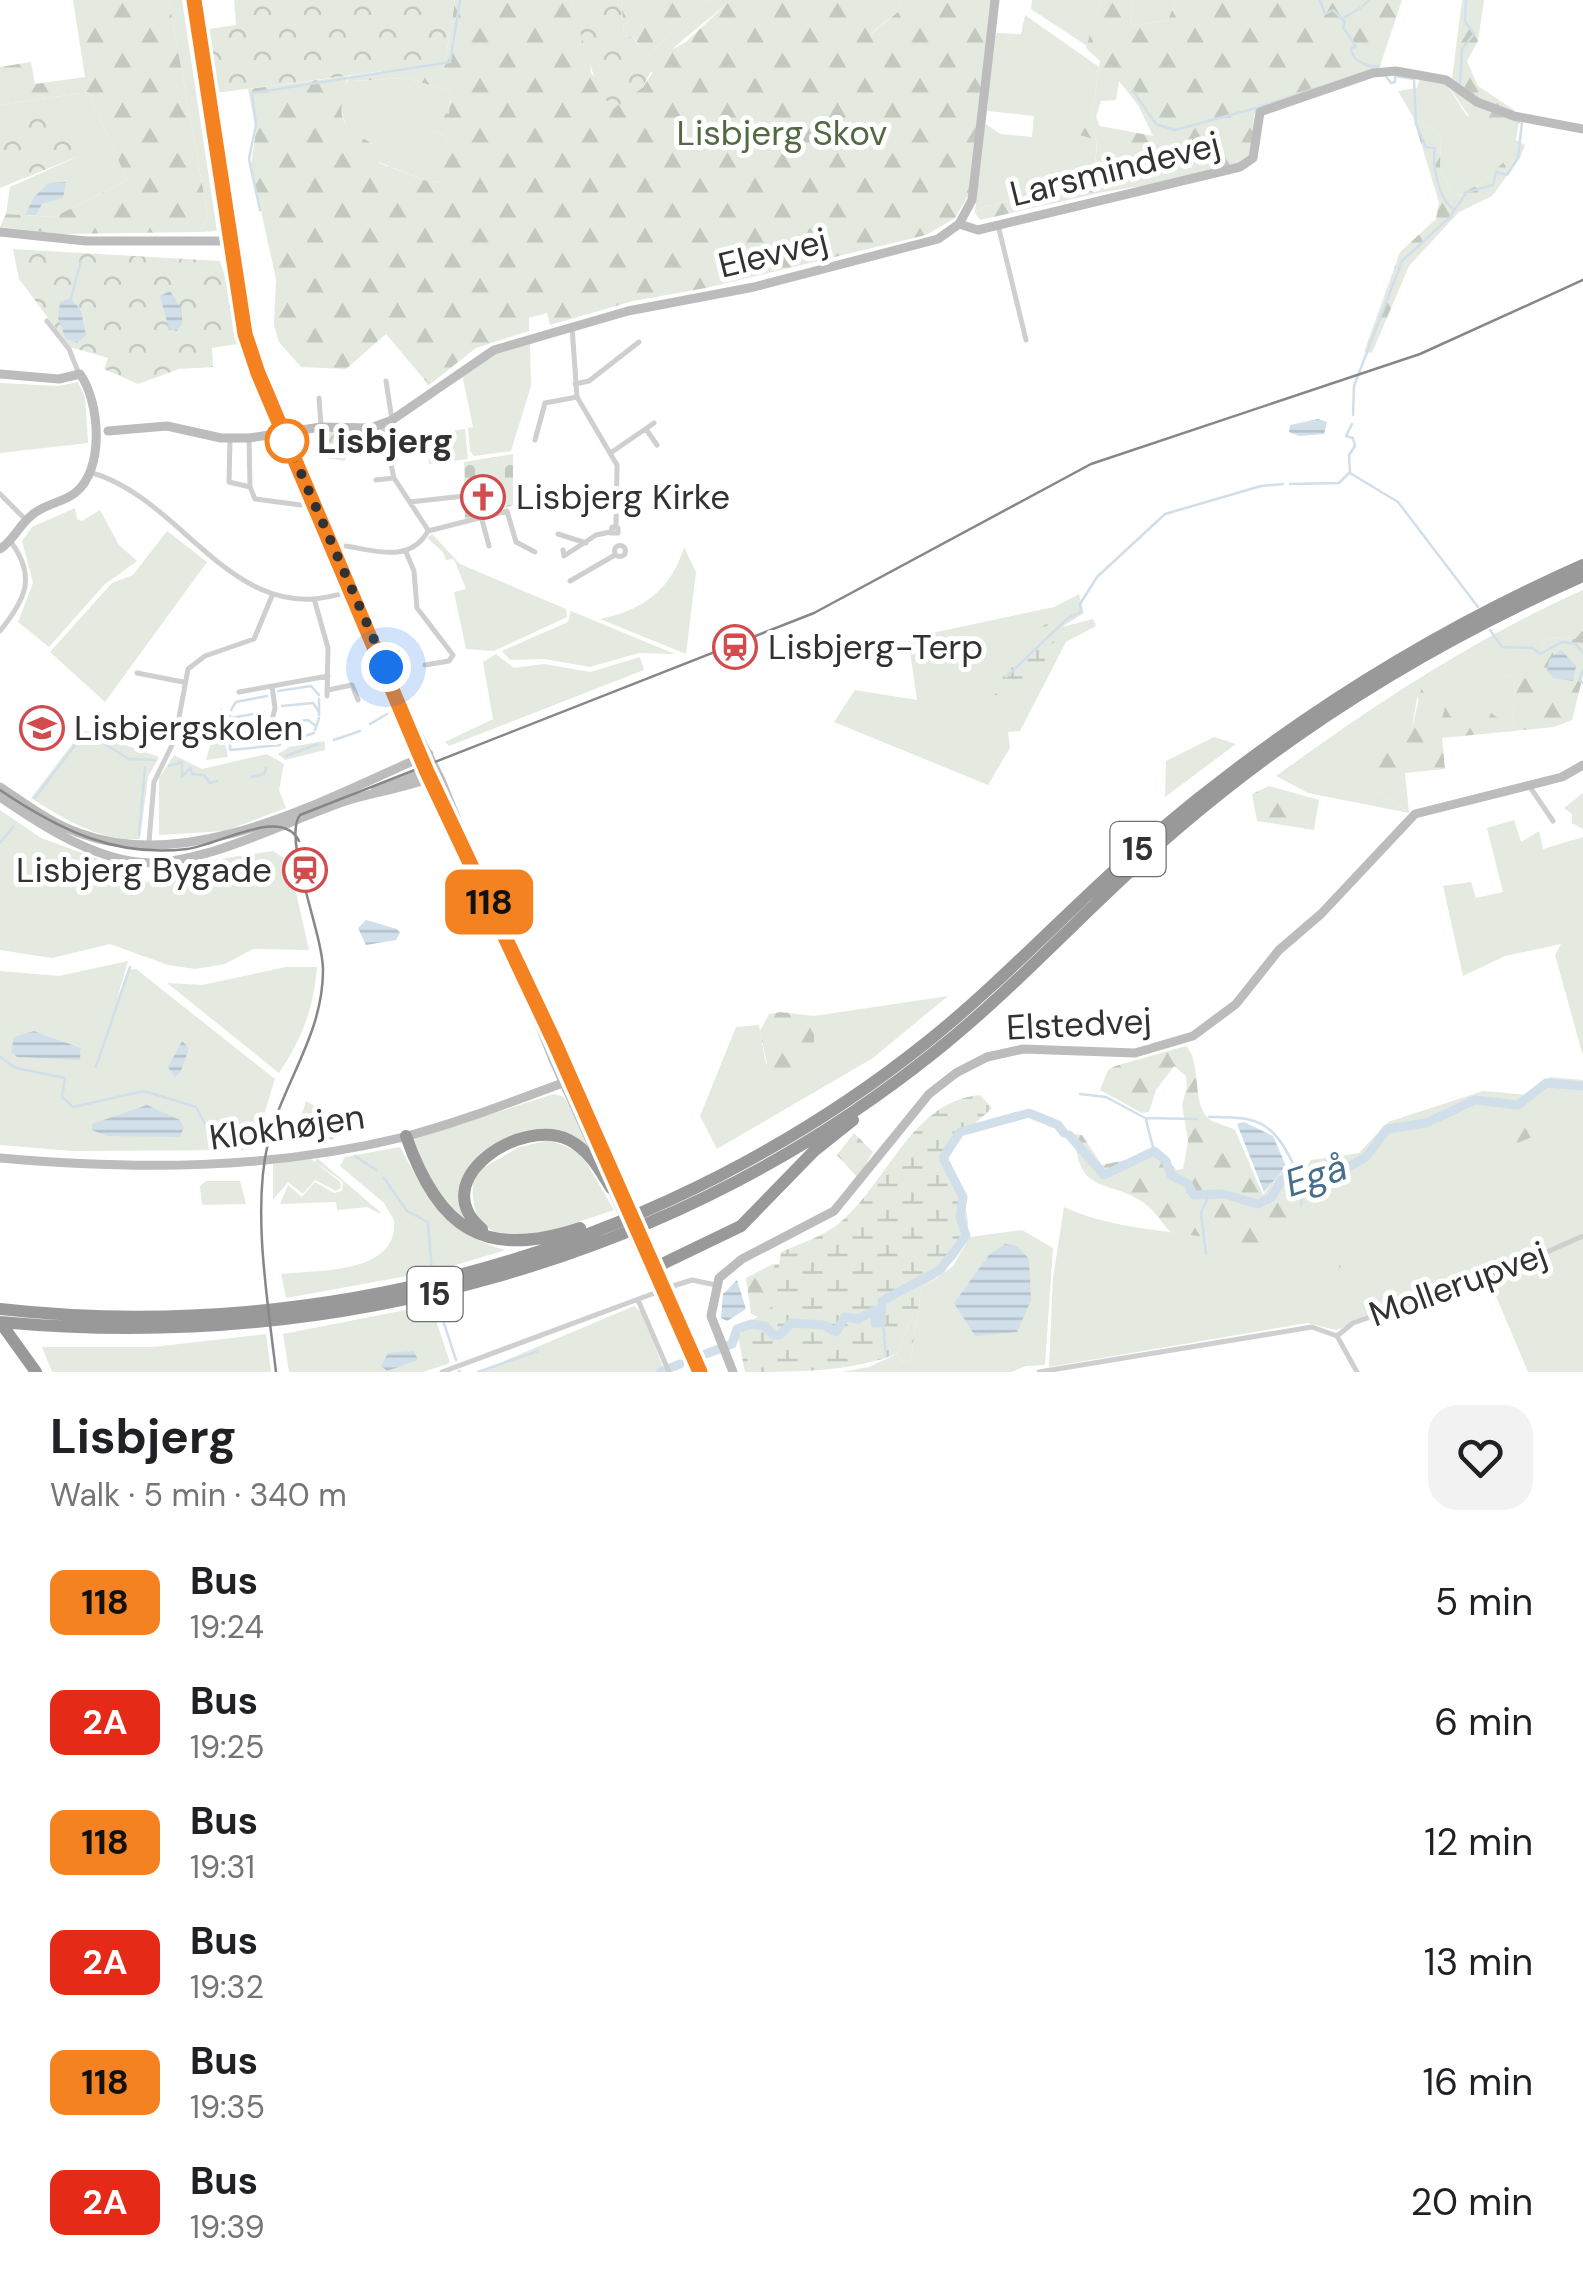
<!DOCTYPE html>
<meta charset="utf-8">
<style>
body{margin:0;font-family:"DM Sans",sans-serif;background:#f2f2f2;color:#202124;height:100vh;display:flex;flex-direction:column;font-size:38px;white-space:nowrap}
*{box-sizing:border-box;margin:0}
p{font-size:32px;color:#757577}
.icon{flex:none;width:55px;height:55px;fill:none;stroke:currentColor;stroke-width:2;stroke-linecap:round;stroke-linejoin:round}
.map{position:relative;height:1372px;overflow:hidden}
.details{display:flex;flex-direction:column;background:#fff;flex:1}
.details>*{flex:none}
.badge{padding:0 20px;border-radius:15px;font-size:35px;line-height:65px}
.you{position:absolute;width:50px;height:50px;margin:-25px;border:8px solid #fff;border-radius:50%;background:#1a73e8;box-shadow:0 0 0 15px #1a73e833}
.map>.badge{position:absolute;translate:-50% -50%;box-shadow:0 0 0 5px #fff}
.round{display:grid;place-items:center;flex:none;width:105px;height:105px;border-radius:30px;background:#f2f2f2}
.overview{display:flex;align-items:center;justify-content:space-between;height:170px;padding:0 50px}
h1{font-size:48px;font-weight:700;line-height:75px}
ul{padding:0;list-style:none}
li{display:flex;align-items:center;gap:30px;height:120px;padding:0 50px}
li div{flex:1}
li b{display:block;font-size:38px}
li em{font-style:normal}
li .badge{min-width:110px;font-weight:700;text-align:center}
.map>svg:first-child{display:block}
.green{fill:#e4eadf;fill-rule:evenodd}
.forest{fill:url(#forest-firs);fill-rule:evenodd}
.wetland{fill:url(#wetland-marsh)}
.cemetery{fill:url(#cemetery-stones)}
.park{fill:url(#park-crowns)}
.water{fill:url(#water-rules)}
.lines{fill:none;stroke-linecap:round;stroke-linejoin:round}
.stream{stroke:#d1dfea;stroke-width:2.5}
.river{stroke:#d1dfea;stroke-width:9}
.street{stroke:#cfcfcf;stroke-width:5}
.secondary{stroke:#bcbcbc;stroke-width:9}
.highway{stroke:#999;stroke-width:12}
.tram{stroke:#878787;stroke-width:2.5}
.line-casing{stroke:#fff;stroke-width:22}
.line{stroke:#f58220;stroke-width:15}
.walk{stroke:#323232;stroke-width:10;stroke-dasharray:0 18}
.stop-dot{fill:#fff;stroke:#f58220;stroke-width:5}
.labels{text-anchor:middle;stroke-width:10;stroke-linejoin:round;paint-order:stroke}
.shield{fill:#fff;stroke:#707070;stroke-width:2.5}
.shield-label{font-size:32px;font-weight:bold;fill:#323232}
.park-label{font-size:35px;fill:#536944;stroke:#fff}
.street-label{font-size:35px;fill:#323232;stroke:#fff}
.stop-label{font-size:35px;font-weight:bold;fill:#323232;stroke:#fff;text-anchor:start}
.poi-label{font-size:35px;fill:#323232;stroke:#fff;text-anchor:start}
.water-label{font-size:38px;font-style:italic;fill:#486e8c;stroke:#fff}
</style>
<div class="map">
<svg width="1583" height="1372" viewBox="0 0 1583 1372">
<defs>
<pattern id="forest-firs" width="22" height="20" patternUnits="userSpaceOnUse" patternTransform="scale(2.5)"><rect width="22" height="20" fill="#e4eadf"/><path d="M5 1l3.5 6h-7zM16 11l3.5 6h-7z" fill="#c4c9c0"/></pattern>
<pattern id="wetland-marsh" width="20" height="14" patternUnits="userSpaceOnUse" patternTransform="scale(2.5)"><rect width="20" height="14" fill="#e4eadf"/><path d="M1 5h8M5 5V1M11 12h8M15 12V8" fill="none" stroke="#c4c9c0"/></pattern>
<pattern id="cemetery-stones" width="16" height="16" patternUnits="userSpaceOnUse" patternTransform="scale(2.5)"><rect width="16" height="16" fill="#e4eadf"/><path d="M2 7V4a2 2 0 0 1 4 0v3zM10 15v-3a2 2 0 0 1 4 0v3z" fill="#c4c9c0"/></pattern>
<pattern id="park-crowns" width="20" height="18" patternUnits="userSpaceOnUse" patternTransform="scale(2.5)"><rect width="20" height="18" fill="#e4eadf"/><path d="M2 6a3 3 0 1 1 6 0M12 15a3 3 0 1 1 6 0" fill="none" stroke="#c4c9c0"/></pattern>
<pattern id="water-rules" width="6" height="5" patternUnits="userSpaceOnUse" patternTransform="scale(2.5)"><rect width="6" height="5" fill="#d1dfea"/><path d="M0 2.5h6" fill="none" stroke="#b4c0c9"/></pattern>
</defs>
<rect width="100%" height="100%" fill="#fff"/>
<path class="green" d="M169,0H182L217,231L200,232L208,217Z
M708,0H731C705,24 671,44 653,73L588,22L645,58Z
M866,0H900L898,12L871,33Z
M1032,0H1100L1087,46L1031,9Z
M1133,0H1176L1168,20L1131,26Z
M1025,15L1099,67L1090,128L1072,133L1097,139L1094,181L984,207L975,213L984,127L986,124L1000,134L1032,137L1034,116L987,111L993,40L997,33L1021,34Z
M350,76L355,81L406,78L450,91L449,115L431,131L447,137L443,181L430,182L378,162L372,143C338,136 336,101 350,76Z
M1420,78L1445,82L1467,116L1519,120L1516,140L1525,145L1520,158L1515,153L1480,184L1454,197L1440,169L1441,136L1413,117L1398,91L1417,88Z
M88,92L127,180L54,217L6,214L10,187L79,156L0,124V105Z
M1108,145L1146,149L1159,183L1104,192Z
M530,344L531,386L511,451L474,456L470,451L468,428L473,427L462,374L496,352Z
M78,382L85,397L88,443L0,453V383L58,386Z
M465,429L468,459L429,464L426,435Z
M75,508L77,519L82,521L100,510L119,545L137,561L104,585L49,647L18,622L33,583L22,541L32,527Z
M167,531L207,562L105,702L50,652L112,583L133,575Z
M432,534L460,564L566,609L567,617L494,651L466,649L454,592L466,589L454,559L446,560L443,552L427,538Z
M684,547L696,572L686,654L600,619C642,611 672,589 684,547Z
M1583,590V630L1575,639L1548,637L1540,650L1506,675L1515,676L1513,731L1447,703L1439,731L1417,698L1412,728L1370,787L1409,813L1308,793L1276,776C1373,706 1473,639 1583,590Z
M1079,594L1084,613L1062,627L1093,619L1096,626L1066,642L1020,731L1008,732L1010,748L988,785L834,722L855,690L917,700L908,638L1054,607Z
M571,611L675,654L639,653L590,667L544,659L510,660L502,651L568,622Z
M496,654L514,668L544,664L590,672L640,657L644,670L449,746L445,742L493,719L483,662Z
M83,730L159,757L148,777L140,839C102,842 62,818 31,798Z
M1214,737L1236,744L1165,797L1166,761Z
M325,741V750L285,760L278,754L289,747Z
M267,754L284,764L279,790L286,808L225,831L159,835V778L174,755L202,769Z
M1583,793V829L1572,823V814L1564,808Z
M0,810L41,838L137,873L141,881L159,883L161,868L273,851L289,861L309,950L253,949L225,964L195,969L168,965L110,944L52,958L0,950Z
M1514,820L1521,842L1539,831L1543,849L1583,837V1056L1555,955L1561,944L1505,956L1463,976L1443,886L1471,882L1476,898L1503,892L1487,828Z
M128,961L117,999L128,970L136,969L275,1079L253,1150L72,1151L0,1145V971L59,976ZM34,1031L81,1048L80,1059L17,1057Z
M286,967H317C313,1010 303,1037 279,1073L167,983L202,985Z
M948,996L873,1058L717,1149L700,1116L736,1027L759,1025L766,1064L814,1061V1016Z
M1550,1077L1583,1080V1372H1528L1487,1275L1336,1330L1307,1323L1049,1367L1053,1278L1064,1207C1118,1232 1200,1235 1261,1238L1311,1160L1359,1153L1388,1122L1483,1091L1528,1095Z
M554,1094L564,1097L597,1158C547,1115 515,1144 466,1172L475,1227C444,1204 425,1177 414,1139Z
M306,1101L327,1113L331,1124L320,1140L294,1139Z
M550,1140L581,1153L614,1210C562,1226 460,1273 474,1173L519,1147Z
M400,1147C426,1195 450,1237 506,1250L435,1271L286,1298L281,1274C319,1270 399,1274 394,1220L384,1203L340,1166L345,1157Z
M317,1158L379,1211L381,1214L367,1207L337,1210L336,1202L280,1204L288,1185L302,1197L315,1182L334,1193L342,1191L343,1182L315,1162Z
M311,1159L340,1182L341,1188L336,1191L315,1180L303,1194L288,1182L273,1200V1164Z
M206,1181H240L246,1204L202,1205L200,1186Z
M1022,1230L1053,1248L1045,1365L1026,1366L1011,1372H842L869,1367L897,1354L902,1362L911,1359L921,1289L953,1266L970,1237Z
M431,1305L450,1363L423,1372H289L283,1334Z
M634,1306L642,1313L665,1372H478Z
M266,1334L271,1372H52L42,1347H153Z"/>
<path class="forest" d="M73,0H169L208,217L200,232L61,234L0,227L6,214L54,217L127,180L88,92L0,105V67L31,62L35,84L85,77Z
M455,0H570L587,42L591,73L621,102L643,87L666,53L686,42L731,0H866L872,33L898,12L900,0H993L971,191L955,218L926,235L706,288L633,301L550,325L547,313L529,318V331L476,348L429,385L386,334L346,369L301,367L279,342L274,325L276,279L251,165L256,131L248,89L348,76C332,132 347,124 383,152L379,163L430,182L442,181L447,137L431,131L438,111L449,114L450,91L406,78L354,81L350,76L445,63Z
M621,0H708L644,59L635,38L624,35Z
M1100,0H1133L1131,26L1168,20L1176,0H1402L1379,69L1264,106L1254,114L1252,153L1244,162L1159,183L1146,149L1109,146L1104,192L980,220L975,213L984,207L1094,181L1097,140L1072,133V128L1090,127L1100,61L1086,48ZM1119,81L1138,105L1153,136L1100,126L1096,117L1101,101L1116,100Z
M1462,0H1484L1478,41L1467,61L1478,86L1514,110L1513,114L1469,94L1452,79Z
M1445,82L1513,118L1509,126L1474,123Z
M1413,117L1441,136L1440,169L1454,197L1480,184L1515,152L1520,158L1492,196L1459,212L1409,266L1372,353L1364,352L1400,252L1436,219L1439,202Z
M1583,630V676L1572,720L1554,727L1442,738L1445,769L1405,773L1409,813L1370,787L1361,764L1393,731L1412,728L1422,686H1432L1436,694L1429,715L1439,730L1446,703L1480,704L1513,730L1515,676L1505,675L1513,650H1540L1548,637L1575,639Z
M1269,786L1319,800L1314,830L1257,821L1252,794Z
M780,1012L814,1016V1062L801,1065L802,1081L785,1090L770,1078L760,1031L769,1014Z
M1186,1046C1203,1063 1190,1109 1212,1121C1219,1124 1227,1126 1235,1130L1263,1195C1276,1179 1284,1158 1309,1167L1313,1188L1311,1211L1277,1223L1271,1238L1257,1245L1171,1232C1163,1225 1157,1214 1149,1207C1114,1176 1077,1201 1075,1134L1082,1135L1102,1165L1158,1153L1177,1170L1183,1169L1188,1141L1182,1105L1187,1087L1186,1076L1174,1066L1156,1090L1149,1112L1142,1113L1100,1090L1108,1070L1115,1066Z
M1533,1118L1558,1127L1512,1145L1511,1130Z
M854,1133L873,1152L858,1178L837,1155Z
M1343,1241L1350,1246L1365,1244L1367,1250L1341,1273L1336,1285L1341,1301L1355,1303L1350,1311L1337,1305L1331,1284L1341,1262L1336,1246Z
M773,1264L781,1265L772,1311L763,1319L751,1314L746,1278Z
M910,1321L916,1324L911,1359L902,1362L897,1354Z"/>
<path class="wetland" d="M1047,624L1061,629L1026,696L995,695L987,680C991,663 1012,645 1030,641L1035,629Z
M980,1095L992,1108L954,1143L948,1157C972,1225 986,1241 921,1289L916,1324L910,1321L897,1354C848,1372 798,1372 745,1372L738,1337L747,1324L773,1306L781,1252C802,1243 827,1235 844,1219C889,1179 913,1101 980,1095Z"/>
<path class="cemetery" d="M513,454V505L465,522L464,462Z"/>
<path class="park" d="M234,0H455L445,63L215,93L209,29L236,25Z
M570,0H621L624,35L634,38L645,59L654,65L643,87L613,109C588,78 585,38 570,0Z
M72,113L79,156L0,188V124Z
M13,249L220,261C230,288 230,316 243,343L212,348L213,367L179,369L138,384L104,369L108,358L70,347L19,279Z
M347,431L345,461L326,458L321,432Z
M221,708L229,720L224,737L228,757L206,760Z"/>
<path class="water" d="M66,182L63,198L42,204L36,215H25L34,197L49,183Z
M170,291L182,310V324L177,331L169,329L160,296Z
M71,298L81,311L86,335L77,343L66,339L58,318L60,302Z
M1318,419L1327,422L1324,434L1299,436L1289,432L1290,425Z
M1561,650L1576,666L1573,681L1553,678L1547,671L1549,660Z
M366,920L397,929L400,933L396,940L366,945L358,928Z
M34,1031L81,1048L80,1060L17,1057L11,1051L14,1037Z
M182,1041L189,1048L180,1073L175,1077L168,1067Z
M147,1105L180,1120L184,1127L180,1137L107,1136L92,1130V1124Z
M1244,1122L1273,1136L1286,1166L1264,1192L1237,1124Z
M1005,1244L1017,1246L1029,1259L1031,1300L1017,1332L975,1336L954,1303L989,1255Z
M737,1280L746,1309L727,1321L721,1318L723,1294Z
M414,1351L418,1360L387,1371L381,1366L388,1353Z"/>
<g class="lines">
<path class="stream" d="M1320,0L1325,14L1333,10L1345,22L1343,27L1356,47L1351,48C1352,61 1368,68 1378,66
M1363,6L1369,0
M1344,18L1360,8
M1385,75L1391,83L1395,82V76L1414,79L1416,124L1426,147L1435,148C1432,163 1438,200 1454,209
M1460,84L1462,49L1474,34L1465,21L1466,0
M1133,91L1156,124L1175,130L1256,108
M1259,107L1320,87
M1503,116L1519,122
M260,210L249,159L256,125L252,93L450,62L460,0
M71,298L81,261
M1353,415L1354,386L1402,261L1449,218L1467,192L1493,185L1496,172L1507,175L1518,158L1522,122
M1352,424L1346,436L1353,438L1355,446L1349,455L1350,473L1398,502L1478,607
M1290,484L1339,483L1349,473
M1490,630L1502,647L1533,648L1540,654L1562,642L1576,644L1583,653
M1583,670L1579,680L1583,683
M1006,677L1068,618L1081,612L1080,604L1097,577L1165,514L1261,486L1283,484
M278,691L311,686L319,695
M282,706L313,703L319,712
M231,710L236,702L267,696
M319,715V699
M230,716V750L280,745
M231,718L264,712
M284,723L308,720L316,726
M370,724L387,714
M315,730L319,718
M89,734L129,759L155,760
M230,736L262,729
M334,740L360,731
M288,742L314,733
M286,756L318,744
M169,766L182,762V777L190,768L192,774L204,775L210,783L217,781
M251,777L264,774L266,768
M35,798L81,737
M139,835L145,768
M0,843L13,827
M0,1057L16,1068L65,1078L62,1097L73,1107L144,1091L196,1107L209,1132L251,1140L333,1138
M96,1067L130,967
M1080,1094L1106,1097L1145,1118L1197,1119
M1209,1117C1265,1116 1275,1125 1298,1174
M1146,1120L1154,1151
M355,1156L376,1170
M384,1178L407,1211L428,1222L432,1274
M1301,1206L1303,1178
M1206,1254L1201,1213L1208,1197
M437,1302L456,1360
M883,1321L886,1356
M459,1371L460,1372
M478,1372L538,1351"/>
<path class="river" d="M1069,1135L1104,1175L1154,1151L1166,1161L1171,1175L1188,1184L1194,1195L1223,1194L1258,1204L1272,1197L1282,1179L1300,1180L1327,1164L1345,1169L1366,1157L1387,1129L1426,1123L1475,1100L1518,1105L1546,1083L1583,1086
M703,1355L732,1344L737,1329L751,1324L765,1326L773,1335H780L791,1323L824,1325L836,1332L845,1317L858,1319L875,1310V1323H881L882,1301L940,1270L966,1236L960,1217L963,1197L943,1158L960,1132L1029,1113L1058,1125L1064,1133
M660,1372L680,1364"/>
<path class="street" d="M998,225L1026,340
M47,321L69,349L79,374
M572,327L577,397L617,465L616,526
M386,381L392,420
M575,384L589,381L639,342
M319,398L321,425
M382,425L394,478L428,530
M646,429L657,445
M249,438L250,487L255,499L301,505
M230,439L229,482L250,487
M535,440L545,403L577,397
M612,452L654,423
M89,472C187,498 234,636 352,590
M376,480L394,478
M0,494L26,520
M410,502L464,496
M482,520L489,546
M612,527L618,528V533H611Z
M428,531L507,511L516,542L535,552
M558,534L586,543
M614.5 551a5.5 5.5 0 1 1 11 0a5.5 5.5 0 1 1-11 0Z
M346,546C377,551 410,563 428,531
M563,550L564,556L596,535L610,532
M406,552L414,571L417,608L453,655L449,661L425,665
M570,581L615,555
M315,602L328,648L327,696
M0,631C25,600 37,577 11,542
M137,673L183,682
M328,690L352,685L358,700
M239,692L328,676
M267,740L275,708L272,686
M1530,787L1553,821
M149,842L154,782L175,739L188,669L205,656L254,639L272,596
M670,1287L692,1280L716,1285
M638,1300L669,1372
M1337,1336L1353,1323L1501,1272L1583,1236
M442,1372L652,1294
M1039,1372L1312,1327L1337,1336L1357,1372"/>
<path class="secondary" d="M194,0L245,334L258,373L397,693L441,780L555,1064L603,1169
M959,224L978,230L1240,167L1253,158L1260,112L1373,73L1396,71L1446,80L1477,102L1514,116L1583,129
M0,232L86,241H230
M0,374L59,379L80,374C100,402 105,470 75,493C62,503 44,504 32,515C19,525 14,540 0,549
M108,431L167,426L221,438H249L321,427L371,428L392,420L494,350L628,311L754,287L938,239L959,224L972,200L995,0
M401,709L445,809
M0,787C26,804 50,823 79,833C193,875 326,798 429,754
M375,791L430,770
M0,797C38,823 84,853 130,861C192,873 289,819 349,800C376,792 403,788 430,778
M545,1023L684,1337
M0,1158C137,1170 269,1170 404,1137C461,1122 516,1100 571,1080
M609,1183L694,1372
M733,1372L711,1316L719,1278L742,1259L834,1211L929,1094L956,1073L987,1057L1023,1049L1135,1053L1193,1036L1236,1004L1279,950L1321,914L1415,814L1562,777L1583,765"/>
<path class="highway" d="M406,1136C439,1230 485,1260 580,1228
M482,1229C424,1180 522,1116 569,1140C590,1151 599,1169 611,1188
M654,1268L741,1226L814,1151L853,1120
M0,1309C328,1346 669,1248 927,1042C1007,978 1076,901 1155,834C1285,724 1427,634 1583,565
M0,1322C333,1353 673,1262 936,1051C1021,983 1093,901 1176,830C1298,725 1436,641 1583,576
M0,1322L36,1372"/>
<path class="tram" d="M0,790C58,829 115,858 187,849C219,845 282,806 299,841
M276,1372C268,1304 252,1210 268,1143C283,1082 323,1035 323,970C323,933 282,838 300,815L814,613L1091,464L1420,354L1583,280"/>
</g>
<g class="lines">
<g class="line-casing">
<path id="line" d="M194,0L245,334L258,373L427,772L554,1041L700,1372"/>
</g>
<use href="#line" class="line"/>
<path class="walk" d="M287,441L386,667"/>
</g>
<defs>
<g id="church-ring" transform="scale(2.25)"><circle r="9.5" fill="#fff" stroke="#d24b4d" stroke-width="1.5"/><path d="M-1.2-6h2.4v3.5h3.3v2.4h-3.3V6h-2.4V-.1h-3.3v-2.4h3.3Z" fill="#d24b4d"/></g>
<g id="station-ring" transform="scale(2.25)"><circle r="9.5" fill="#fff" stroke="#d24b4d" stroke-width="1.5"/><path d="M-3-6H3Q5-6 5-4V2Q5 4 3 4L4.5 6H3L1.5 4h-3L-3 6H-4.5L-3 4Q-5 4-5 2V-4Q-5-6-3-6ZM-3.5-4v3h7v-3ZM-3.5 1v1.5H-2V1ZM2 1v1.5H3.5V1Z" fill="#d24b4d"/></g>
<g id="school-ring" transform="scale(2.25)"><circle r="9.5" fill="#fff" stroke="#d24b4d" stroke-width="1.5"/><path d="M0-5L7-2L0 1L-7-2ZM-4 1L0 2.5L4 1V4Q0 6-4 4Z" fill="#d24b4d"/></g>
</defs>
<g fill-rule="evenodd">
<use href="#church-ring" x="483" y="497"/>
<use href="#station-ring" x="735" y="647"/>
<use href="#school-ring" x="42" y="728"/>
<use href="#station-ring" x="305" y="870"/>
</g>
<circle class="stop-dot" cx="287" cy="441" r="20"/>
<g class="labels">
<g class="shield">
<rect x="1110.5" y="822" width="55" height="54" rx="8"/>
<rect x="407.5" y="1267" width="55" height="54" rx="8"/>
</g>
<g class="shield-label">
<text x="1138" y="860">15</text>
<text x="435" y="1305">15</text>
</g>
<g class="park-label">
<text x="782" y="145">Lisbjerg Skov</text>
</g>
<g class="street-label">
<text transform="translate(1115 169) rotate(-14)" y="12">Larsmindevej</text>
<text transform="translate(773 253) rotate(-14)" y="12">Elevvej</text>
<text transform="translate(1079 1024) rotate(-3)" y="12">Elstedvej</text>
<text transform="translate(287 1127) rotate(-8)" y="12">Klokhøjen</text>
<text transform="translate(1458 1284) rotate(-20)" y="12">Mollerupvej</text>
</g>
<g class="stop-label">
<text x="317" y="453">Lisbjerg</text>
</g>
<g class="poi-label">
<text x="516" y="509">Lisbjerg Kirke</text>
<text x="768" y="659">Lisbjerg-Terp</text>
<text x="74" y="740">Lisbjergskolen</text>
<text x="272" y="882" text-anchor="end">Lisbjerg Bygade</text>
</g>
<g class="water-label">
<text transform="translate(1316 1175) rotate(-18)" y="13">Egå</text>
</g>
</g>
</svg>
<div class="you" style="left:386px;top:667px"></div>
<b class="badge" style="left:489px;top:902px;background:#f58220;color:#111">118</b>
</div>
<section class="details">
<div class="overview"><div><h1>Lisbjerg</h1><p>Walk · 5 min · 340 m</p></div><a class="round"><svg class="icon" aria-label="heart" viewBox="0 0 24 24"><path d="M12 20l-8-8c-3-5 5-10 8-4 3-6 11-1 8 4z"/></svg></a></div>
<ul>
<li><span class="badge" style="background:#f58220;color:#111">118</span><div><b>Bus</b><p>19:24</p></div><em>5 min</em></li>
<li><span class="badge" style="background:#e52b18;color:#fff">2A</span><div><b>Bus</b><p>19:25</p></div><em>6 min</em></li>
<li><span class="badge" style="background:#f58220;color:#111">118</span><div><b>Bus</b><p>19:31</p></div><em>12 min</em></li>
<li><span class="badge" style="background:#e52b18;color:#fff">2A</span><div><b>Bus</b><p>19:32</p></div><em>13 min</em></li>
<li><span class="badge" style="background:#f58220;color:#111">118</span><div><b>Bus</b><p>19:35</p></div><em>16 min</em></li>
<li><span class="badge" style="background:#e52b18;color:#fff">2A</span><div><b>Bus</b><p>19:39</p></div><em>20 min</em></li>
</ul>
</section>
